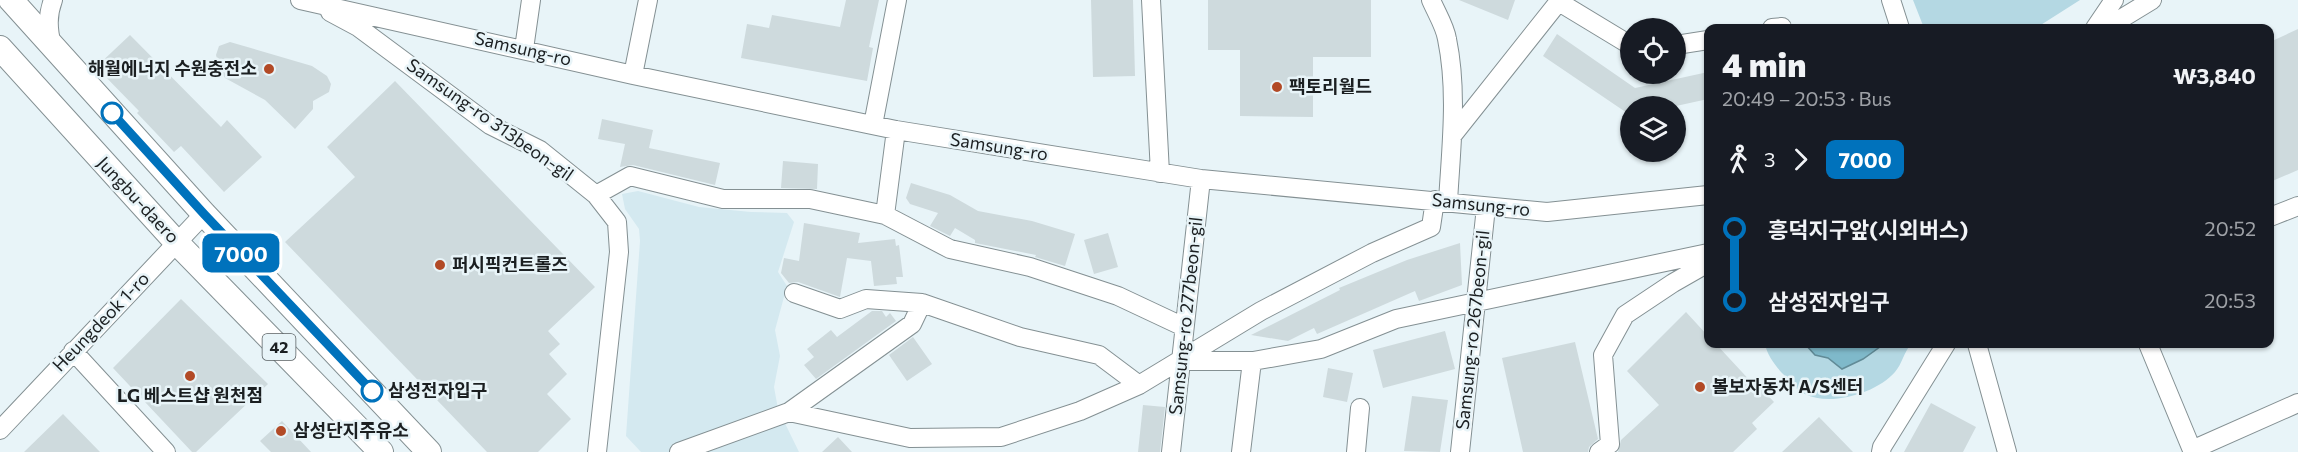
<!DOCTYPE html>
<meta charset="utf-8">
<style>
body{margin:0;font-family:Commissioner,"Noto Sans KR",sans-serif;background:#20242c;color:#f1f3f6;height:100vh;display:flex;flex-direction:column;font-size:22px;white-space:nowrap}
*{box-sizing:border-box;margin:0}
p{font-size:20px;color:#9ea1a6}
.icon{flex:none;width:33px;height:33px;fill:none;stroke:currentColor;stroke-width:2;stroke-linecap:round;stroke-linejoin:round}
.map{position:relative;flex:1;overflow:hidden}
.side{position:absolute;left:1704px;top:24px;width:570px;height:324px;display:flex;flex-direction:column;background:#171b24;border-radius:12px;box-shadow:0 2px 4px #0004}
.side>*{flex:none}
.badge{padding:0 12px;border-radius:9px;font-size:21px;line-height:39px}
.tools{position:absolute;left:1620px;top:18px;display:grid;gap:12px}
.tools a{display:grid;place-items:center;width:66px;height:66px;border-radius:50%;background:#171b24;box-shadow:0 2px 4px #0004;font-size:30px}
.map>.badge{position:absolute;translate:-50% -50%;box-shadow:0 0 0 3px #fff}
.legs{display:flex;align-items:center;gap:9px;height:66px;padding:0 18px;font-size:20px}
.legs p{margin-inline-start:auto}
.summary{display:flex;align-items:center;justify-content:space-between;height:102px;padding:0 18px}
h1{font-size:33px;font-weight:800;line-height:45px}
ul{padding:0 18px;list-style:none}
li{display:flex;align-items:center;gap:21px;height:72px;font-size:22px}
li i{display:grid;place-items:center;width:9px;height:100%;margin:0 8px;background:currentColor}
li i::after{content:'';width:15px;height:15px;margin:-8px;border:4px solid;border-radius:50%;background:#171b24}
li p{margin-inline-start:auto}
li:first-child i{background:linear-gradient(#0000 50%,currentColor 0)}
li:last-child i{background:linear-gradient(currentColor 50%,#0000 0)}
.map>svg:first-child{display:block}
.built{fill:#d4e9f0}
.green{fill:#b4d8e3}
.water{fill:#7fb9ca;stroke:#618b97;stroke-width:1.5}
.building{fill:#cedadd}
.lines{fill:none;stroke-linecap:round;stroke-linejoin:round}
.minor-casing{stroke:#849093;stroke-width:20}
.major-casing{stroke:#849093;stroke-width:26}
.minor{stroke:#fff;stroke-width:18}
.major{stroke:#fff;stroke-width:24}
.line-1-casing{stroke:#fff;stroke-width:14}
.line-1{stroke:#0072bc;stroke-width:9}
.poi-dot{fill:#b24a26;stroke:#e8f4f8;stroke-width:2}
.stop-1-dot{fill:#fff;stroke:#0072bc;stroke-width:3}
.labels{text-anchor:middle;stroke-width:5;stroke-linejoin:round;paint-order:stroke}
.shield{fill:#e8f4f8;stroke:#585f62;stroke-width:1.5}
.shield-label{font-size:16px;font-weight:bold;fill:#1b1f21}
.street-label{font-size:18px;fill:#1b1f21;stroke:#e8f4f8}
.poi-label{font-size:18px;font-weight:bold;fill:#1b1f21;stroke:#e8f4f8;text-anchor:start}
.stop-label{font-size:18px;font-weight:bold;fill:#1b1f21;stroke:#e8f4f8;text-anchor:start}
</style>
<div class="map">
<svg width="2298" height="452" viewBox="0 0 2298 452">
<rect width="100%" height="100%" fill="#e8f4f8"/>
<path class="built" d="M638,191L699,207L751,212L787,213L794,222L778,272L787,286L775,330L780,356L774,387L778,409L799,452H641L626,436L640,241L639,229L625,209L622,194Z"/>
<path class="green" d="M1913,0H2080L2036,28H1924Z
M1765,344H1805L1815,355L1828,358L1884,344H1911C1904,352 1902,364 1895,372C1877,393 1830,407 1805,394C1797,391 1790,381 1784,375C1776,367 1767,355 1765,344Z"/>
<path class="water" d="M1805,344H1884L1863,359L1842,369L1828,358L1815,355Z"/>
<path class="building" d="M846,0H879L869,47L873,48L867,81L741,58L747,24L769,28L772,15L840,27Z
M1091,0H1133L1135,76L1093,77Z
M1208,0H1371V57H1313V117L1240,116V50H1208Z
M1459,0H1515L1508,20Z
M2298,29V170L2270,182V42Z
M1557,34L1635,88L1708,72V99L1676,106H1630V115L1543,56Z
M130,35L221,127L227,120L262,157L224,192L181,146L174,152L137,113L139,111L96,67Z
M230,42L312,66L327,76L331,84L329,92L313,101V109L295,129L265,100L225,78L219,67L216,55L219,46Z
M395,81L595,287L548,331L560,344L549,354L567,374L547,394L571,419L538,452H487L285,242L355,177L327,147Z
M602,119L653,130L649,148L720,163L715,185L633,165L620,167L625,144L598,139Z
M783,161L818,164L817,189L781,188Z
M911,183L950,195L978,211L1032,221L1075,234L1065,266L1035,257L1036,255L975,243V240L955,228L950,236L930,226L938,213L910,204L906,198Z
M804,223L860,233L858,243L895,239L896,246L899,245L903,277H896L897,284L874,286L871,261L847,258L840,297L798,282L789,283L781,273L784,258L799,261Z
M1108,233L1118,267L1094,274L1084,240Z
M1460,243L1462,285L1419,301L1415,291L1317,334L1314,328L1288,341L1251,335L1340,290L1339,288L1407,260Z
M181,299L268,384L196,452H192L113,368Z
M872,311H882L886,317L890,313L896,321L816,379L804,365L814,357L807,349L831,330L837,337Z
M1686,312L1708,336V344H1716L1754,385L1756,383L1774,402L1752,423L1757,429L1733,452H1618L1621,440L1659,405L1627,371Z
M1445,331L1455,369L1383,388L1373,350Z
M913,337L932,364L907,381L889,355Z
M1575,342L1598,439L1589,447L1588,452H1523L1502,358Z
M1328,368L1353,373L1347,402L1323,397Z
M1412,396L1448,400L1440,452L1404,451Z
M1931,403L1976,427L1963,452H1904Z
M1143,405L1165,407L1160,452H1138Z
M63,414L100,452H24Z
M1819,417L1853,452H1782Z
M282,421L311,452H271L260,441Z
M838,437L852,452H822Z"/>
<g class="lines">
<g class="minor-casing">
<path id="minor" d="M300,0L633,75L896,130L1201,179L1547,212L1708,195
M1151,0L1160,173
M1431,0C1436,12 1445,26 1447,39C1458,92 1451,148 1448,202
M1891,0L1900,28
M1559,2L1630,45
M330,12L358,27L490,125L540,150L596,195L617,222L619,252L597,452
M1772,28L1782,27
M2095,28L2114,0
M2106,28L2152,0
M1676,45L1708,40
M52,46C48,29 47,16 53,0
M524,49L531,0
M633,75L648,0
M873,125L897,0
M1452,136L1560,0
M596,195L630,176L723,199H810L885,215L950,249L1030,267L1118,296L1184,327
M885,215L896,130
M2270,217L2298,206
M794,293L840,309L866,299L922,303
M1977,344L2007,452
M2148,344L2192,450L2298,403
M73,351L166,452
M1181,361H1253L1321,349L1396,319L1708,253
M789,412L912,324L922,303L1020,337L1099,355L1139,385
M0,430L204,214
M679,452L789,412L910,438L1001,437L1080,411L1139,385L1261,311L1372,253L1431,227L1435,200
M1171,452L1201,179
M1241,452L1252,361
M1356,452L1360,408
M1460,452L1486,207
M1599,452L1610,444L1603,355L1625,315L1673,283L1708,263
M1881,452L1882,447L1946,344"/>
</g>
<g class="major-casing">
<path id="major" d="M11,0L204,214L429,452
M0,48L177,243L381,452"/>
</g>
<use href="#minor" class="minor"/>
<use href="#major" class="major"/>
</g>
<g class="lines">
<g class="line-1-casing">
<path id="line-1" d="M112,113L204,214L372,391"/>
</g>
<use href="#line-1" class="line-1"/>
</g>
<g class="poi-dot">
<circle cx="269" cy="69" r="6"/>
<circle cx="1277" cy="87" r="6"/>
<circle cx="440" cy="265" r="6"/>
<circle cx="190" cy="376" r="6"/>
<circle cx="1700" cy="387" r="6"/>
<circle cx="281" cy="431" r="6"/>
</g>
<g class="stop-1-dot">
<circle cx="112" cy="113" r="10"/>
<circle cx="372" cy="391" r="10"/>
</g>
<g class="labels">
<rect class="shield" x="262.5" y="334" width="33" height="26" rx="4.5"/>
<g class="shield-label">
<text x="279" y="353">42</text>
</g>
<g class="street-label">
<text transform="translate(523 49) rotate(13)" y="6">Samsung-ro</text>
<text transform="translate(490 120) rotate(35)" y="6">Samsung-ro 313beon-gil</text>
<text transform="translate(999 147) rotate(9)" y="6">Samsung-ro</text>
<text transform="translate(138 200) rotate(47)" y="6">Jungbu-daero</text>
<text transform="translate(1481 205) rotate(6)" y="6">Samsung-ro</text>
<text transform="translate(1186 316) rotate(-84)" y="6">Samsung-ro 277beon-gil</text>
<text transform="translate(101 322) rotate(-46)" y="6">Heungdeok 1-ro</text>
<text transform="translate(1473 330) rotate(-84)" y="6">Samsung-ro 267beon-gil</text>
</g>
<g class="poi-label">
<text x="257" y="75" text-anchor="end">해월에너지 수원충전소</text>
<text x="1289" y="93">팩토리월드</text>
<text x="452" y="271">퍼시픽컨트롤즈</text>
<text x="1712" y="393">볼보자동차 A/S센터</text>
<text x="190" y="402" text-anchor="middle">LG 베스트샵 원천점</text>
<text x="293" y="437">삼성단지주유소</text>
</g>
<g class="stop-label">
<text x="388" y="397">삼성전자입구</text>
</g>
</g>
</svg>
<div class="tools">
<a><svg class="icon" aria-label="locate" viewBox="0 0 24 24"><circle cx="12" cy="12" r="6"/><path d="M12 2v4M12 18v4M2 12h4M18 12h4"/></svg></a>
<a><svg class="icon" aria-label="layers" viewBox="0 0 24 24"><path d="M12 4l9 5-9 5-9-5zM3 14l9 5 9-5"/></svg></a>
</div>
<b class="badge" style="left:241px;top:253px;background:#0072bc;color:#fff">7000</b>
<section class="side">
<div class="summary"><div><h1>4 min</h1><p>20:49 – 20:53 · Bus</p></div><b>₩3,840</b></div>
<div class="legs"><svg class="icon" aria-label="walk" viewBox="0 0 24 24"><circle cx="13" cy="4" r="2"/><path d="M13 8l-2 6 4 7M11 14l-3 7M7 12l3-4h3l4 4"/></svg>3<svg class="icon" aria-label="forward" viewBox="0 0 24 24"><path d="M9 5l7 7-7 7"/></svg><b class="badge" style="background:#0072bc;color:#fff">7000</b></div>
<ul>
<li><i style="color:#0072bc"></i><b>흥덕지구앞(시외버스)</b><p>20:52</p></li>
<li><i style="color:#0072bc"></i><b>삼성전자입구</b><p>20:53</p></li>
</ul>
</section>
</div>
